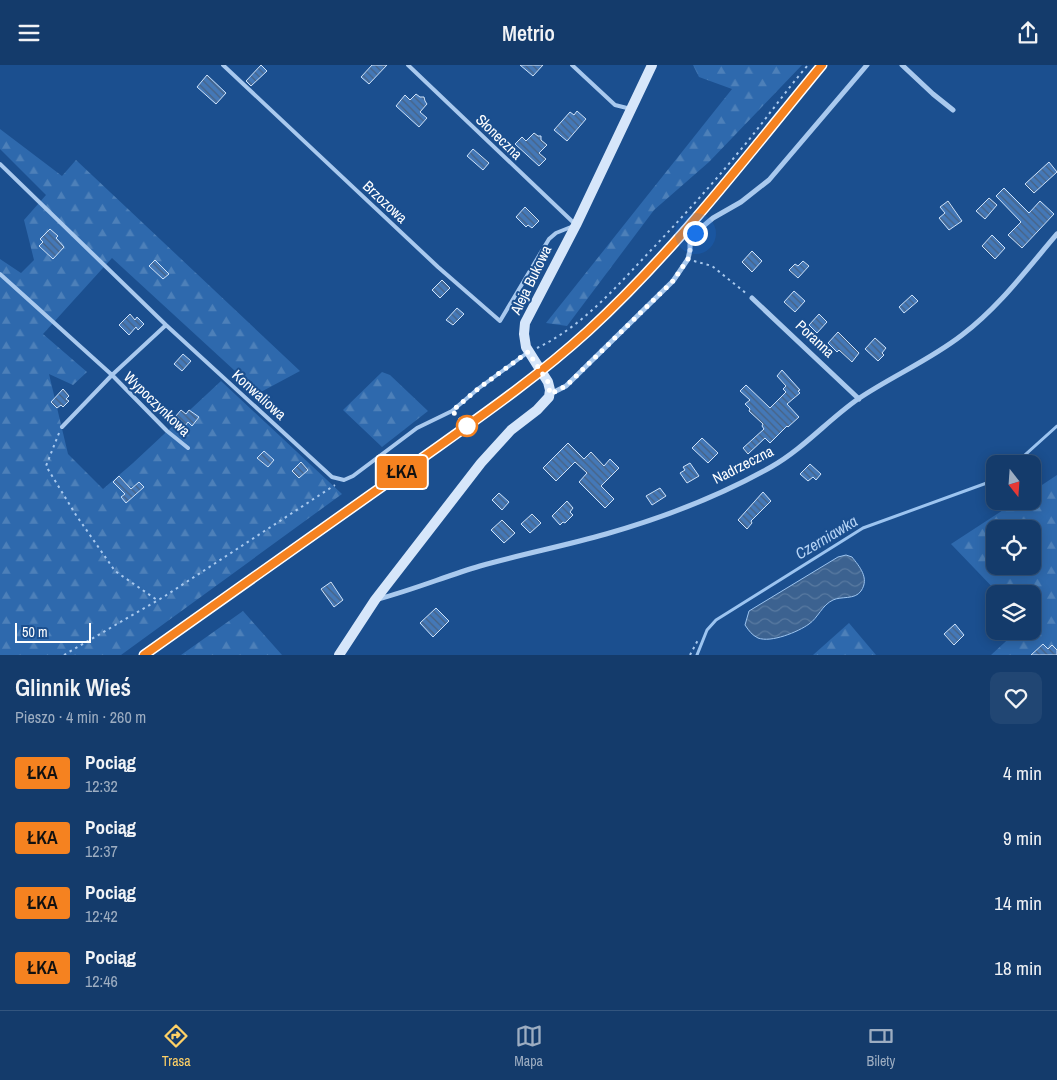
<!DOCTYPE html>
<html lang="pl">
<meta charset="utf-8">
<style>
body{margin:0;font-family:"Archivo Narrow",sans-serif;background:#214673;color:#f1f3f6;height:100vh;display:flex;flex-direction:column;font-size:19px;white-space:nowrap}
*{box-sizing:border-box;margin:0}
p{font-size:16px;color:#9dadc1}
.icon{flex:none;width:28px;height:28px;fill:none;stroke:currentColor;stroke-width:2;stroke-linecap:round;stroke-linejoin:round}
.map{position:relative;height:590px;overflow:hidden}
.details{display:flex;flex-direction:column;background:#143b6b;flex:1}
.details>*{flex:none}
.badge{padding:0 10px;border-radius:4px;font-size:18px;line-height:32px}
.needle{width:32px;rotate:163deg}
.fabs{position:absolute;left:986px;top:390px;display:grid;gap:10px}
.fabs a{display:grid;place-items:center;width:55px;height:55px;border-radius:10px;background:#143b6b;box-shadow:0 2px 12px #0003,0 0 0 1px #33557e;font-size:25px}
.scale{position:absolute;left:15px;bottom:12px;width:76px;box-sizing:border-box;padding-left:5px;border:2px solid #fff;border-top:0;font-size:14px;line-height:18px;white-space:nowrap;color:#fff;-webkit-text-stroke:4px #1b4f8f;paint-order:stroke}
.you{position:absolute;width:25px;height:25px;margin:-12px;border:4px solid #fff;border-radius:50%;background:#1a73e8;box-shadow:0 0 0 8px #1a73e833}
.map>.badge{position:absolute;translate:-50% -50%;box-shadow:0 0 0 2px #fff}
.round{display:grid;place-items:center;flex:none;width:52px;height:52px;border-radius:10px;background:#214673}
.summary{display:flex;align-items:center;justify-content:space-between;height:85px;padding:0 15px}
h1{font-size:24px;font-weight:600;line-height:38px}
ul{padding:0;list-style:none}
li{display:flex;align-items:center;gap:15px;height:65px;padding:0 15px}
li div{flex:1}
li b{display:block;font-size:19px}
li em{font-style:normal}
li .badge{min-width:55px;font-weight:700;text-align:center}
header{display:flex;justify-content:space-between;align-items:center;height:65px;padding:0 15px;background:#143b6b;font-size:22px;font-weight:600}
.tab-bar{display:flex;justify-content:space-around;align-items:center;height:70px;border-top:1px solid #33557e;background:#143b6b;font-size:14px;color:#9dadc1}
.tab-bar a{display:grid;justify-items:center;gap:2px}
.tab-bar .selected{color:#ffd166}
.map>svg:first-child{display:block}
.forest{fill:url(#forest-firs);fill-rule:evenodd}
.water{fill:url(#water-waves);stroke:#9cc4f0}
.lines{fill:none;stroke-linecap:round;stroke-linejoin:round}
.stream{stroke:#9cc4f0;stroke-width:3}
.building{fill:url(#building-back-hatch);stroke:#cfe3fa}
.path{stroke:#a9c9ee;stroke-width:2;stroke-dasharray:2.5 4;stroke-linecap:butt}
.lane{stroke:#a9c9ee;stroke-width:4}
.street{stroke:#a9c9ee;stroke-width:5}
.secondary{stroke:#d6e6fa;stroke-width:10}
.rail{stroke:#fff;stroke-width:3;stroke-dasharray:9 4;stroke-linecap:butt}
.line-casing{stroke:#fff;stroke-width:11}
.line{stroke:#f58220;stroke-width:8}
.walk{stroke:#fff;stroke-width:5;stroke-dasharray:0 9}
.stop-dot{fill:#fff;stroke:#f58220;stroke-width:2.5}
.labels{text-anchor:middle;stroke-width:4;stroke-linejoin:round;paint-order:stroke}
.street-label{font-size:15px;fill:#fff;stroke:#1b4f8f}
.water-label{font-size:16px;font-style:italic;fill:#b5d3f5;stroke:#1b4f8f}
</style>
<header><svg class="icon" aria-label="menu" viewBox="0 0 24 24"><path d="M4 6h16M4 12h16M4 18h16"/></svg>Metrio<svg class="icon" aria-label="share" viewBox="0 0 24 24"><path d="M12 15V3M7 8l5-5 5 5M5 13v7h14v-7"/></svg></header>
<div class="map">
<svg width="1057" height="590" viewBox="0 0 1057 590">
<defs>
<pattern id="forest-firs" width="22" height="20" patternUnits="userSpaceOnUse" patternTransform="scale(1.25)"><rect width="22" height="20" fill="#2e69ad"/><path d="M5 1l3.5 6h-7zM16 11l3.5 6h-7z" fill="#4d80b9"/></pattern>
<pattern id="water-waves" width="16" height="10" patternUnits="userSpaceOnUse" patternTransform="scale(1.25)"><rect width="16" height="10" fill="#3c6290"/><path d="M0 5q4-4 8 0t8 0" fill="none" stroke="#597aa1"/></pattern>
<pattern id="building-back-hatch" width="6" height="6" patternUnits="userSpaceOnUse" patternTransform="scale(1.25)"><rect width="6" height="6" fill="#4478b7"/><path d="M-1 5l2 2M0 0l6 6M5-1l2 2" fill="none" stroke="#486282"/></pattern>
</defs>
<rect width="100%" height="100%" fill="#1b4f8f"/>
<path class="forest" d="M693,0H802L709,97L654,145L567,261L546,258L732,24L699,12Z
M0,64L62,111L76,95L300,306L259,328L112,193L43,269L87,307L73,320L49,309L68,389L103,424L133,398L221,316L342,429L121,590H0V194L21,208L34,195L24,155L46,130L0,84Z
M382,307L390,310L428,346L382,382L343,345Z
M1057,410V590H991L1017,566H1032V529H999L951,479L1017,436H1032L1033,426ZM995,464H1032V501H995Z
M243,546L282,590H181Z
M849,558L876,590H813Z"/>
<path class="water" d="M846,490L852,492C859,501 870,513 861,526C855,535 841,531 833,535C822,540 818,553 809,559C798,567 771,578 758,573C752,570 749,566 745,560L749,546L838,492Z"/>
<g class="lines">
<path class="stream" d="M1015,399L1057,361
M697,590L707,565L716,555L863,463L995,415"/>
</g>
<path class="building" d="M261,0L267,6L251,21L246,16Z
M372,0H387L369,19L361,12Z
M520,0H543L533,11Z
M207,10L226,28L216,39L197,22Z
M416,29L420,32H424L425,36L427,39L420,47L427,53L419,62L396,41L405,30L410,35Z
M577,46L586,54L567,76L554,65L570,47L574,50Z
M534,68L538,71H541V75L547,80L539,88L546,94L539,101L515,79L522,72L526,76Z
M473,84L489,98L483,105L467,91Z
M1049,97L1057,107L1034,128L1025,119Z
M1004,123L1029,148L1040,136L1054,149L1022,183L1008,170L1021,157L996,131Z
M989,133L997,140L985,154L976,146Z
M948,136L962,156L949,165L939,153L945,148L940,142Z
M525,142L539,156L532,163L528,160L526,162L516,152Z
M50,164L58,171L56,173L64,182L53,194L39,181L43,177L40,174Z
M992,170L1005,183L995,194L982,181Z
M752,186L762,196L752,207L742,197Z
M155,195L169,209L163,214L149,201Z
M803,196L809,201L798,213L789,205L795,199L798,201Z
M442,215L450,223L440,233L432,225Z
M794,226L805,236L795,247L784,237Z
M912,230L918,236L904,248L899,242Z
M457,243L464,249L453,260L446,255Z
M130,249L135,255L137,252L144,259L138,265L136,262L129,270L119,260Z
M819,249L827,257L817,268L809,260Z
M838,267L859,288L852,297L839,285L837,287L828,278Z
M875,273L886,283L882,288L884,290L878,296L865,284Z
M183,289L191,296L182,306L174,299Z
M782,305L800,325L798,326L800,328L787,339L799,352L788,362L787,361L770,378L765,373L748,389L743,383L764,364L762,361L763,359L749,346L750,344L745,339L750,335L740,326L746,320L770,343L786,327L783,324L786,321L777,311Z
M63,324L69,331L66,334L69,336L63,342L61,340L57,343L51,337Z
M181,345L186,349L189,345L199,352L192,361L188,357L185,361L175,352Z
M702,373L718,388L708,398L692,383Z
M568,378L584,394L591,387L604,401L610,394L619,403L601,421L614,434L605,443L579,417L587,408L575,397L556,416L543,403Z
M264,386L274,395L268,402L257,393Z
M301,397L308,405L299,413L292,406Z
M690,398L699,411L687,418L680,408L685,405L683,402Z
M810,399L821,409L816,415L813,412L808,416L800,409Z
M119,411L131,424L139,417L144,422L126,438L121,432L125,429L113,417Z
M660,423L666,431L652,440L646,431Z
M763,427L771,436L751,456L752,458L747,464L738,455Z
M499,428L509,437L502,445L492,435Z
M567,436L573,443L570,447L573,450L565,458L563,457L560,460L552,451Z
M532,449L541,458L530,468L521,459Z
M502,455L515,468L504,478L491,465Z
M331,517L343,535L334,542L321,524Z
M436,543L449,556L433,572L420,558Z
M955,559L964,570L954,580L944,569Z
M1043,579L1048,584L1052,580L1057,585V590H1031Z"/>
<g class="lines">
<path class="path" d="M694,196L712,201L747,229
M537,283C577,264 608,231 638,199C672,163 706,127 737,89C762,60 783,29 808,0
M59,368L46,401L76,450L115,506L157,535
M64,590L165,531L335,420
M690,590L698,575"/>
<path class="lane" d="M223,0L438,202L500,256L549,174L556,168L576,160L408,0
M572,0L615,40L631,44
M0,99L166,260L332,412L344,415L353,411L417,363L452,346L479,323L527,288
M0,209L112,310L167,366L188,383
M62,362L112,310L166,260"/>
<path class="street" d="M902,0L933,29L953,45
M752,233L859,334
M550,329L566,321L673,216L688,194L690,185V177L695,168L713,153L741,137L769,115L867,0
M378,534C413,525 446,511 480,501C522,489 564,481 606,469C662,453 720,431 771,402C803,384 828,355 858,334C892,311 930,295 962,270C999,242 1027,204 1057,169"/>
<path class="secondary" d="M339,590L375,535L481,398L511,365L537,345L549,332L550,325L548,317L526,282L524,269L525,258L576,160L652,0"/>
<path class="rail" d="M144,590C229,530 315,470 400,409C464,363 529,319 588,266C675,187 747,91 822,0"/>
</g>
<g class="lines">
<g class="line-casing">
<path id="line" d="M144,590C233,527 322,464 411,401C471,358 533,316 588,266C675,186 747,91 822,0"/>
</g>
<use href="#line" class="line"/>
<path class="walk" d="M467,361L452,346L479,323L528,287L548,317L550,329L566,321L673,216L688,194L690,185V177L695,168"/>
</g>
<circle class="stop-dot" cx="467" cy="361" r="10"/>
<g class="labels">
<g class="street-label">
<text transform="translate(499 72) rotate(44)" y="5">Słoneczna</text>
<text transform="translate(385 137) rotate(43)" y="5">Brzozowa</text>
<text transform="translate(531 215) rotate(-64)" y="5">Aleja Bukowa</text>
<text transform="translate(815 274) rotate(43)" y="5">Poranna</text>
<text transform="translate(259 330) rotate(42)" y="5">Konwaliowa</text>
<text transform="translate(157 339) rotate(44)" y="5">Wypoczynkowa</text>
<text transform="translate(743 400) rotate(-27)" y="5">Nadrzeczna</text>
</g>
<g class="water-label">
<text transform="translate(826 472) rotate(-31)" y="6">Czerniawka</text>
</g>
</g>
</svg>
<div class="fabs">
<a><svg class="needle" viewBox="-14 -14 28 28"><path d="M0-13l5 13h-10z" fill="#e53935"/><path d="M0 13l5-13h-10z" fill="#9dadc1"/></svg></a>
<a><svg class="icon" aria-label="locate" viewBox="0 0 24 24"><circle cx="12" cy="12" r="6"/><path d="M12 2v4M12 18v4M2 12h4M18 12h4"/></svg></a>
<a><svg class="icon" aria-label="layers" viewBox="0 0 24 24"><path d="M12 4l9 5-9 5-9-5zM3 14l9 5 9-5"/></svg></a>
</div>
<div class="scale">50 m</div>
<div class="you" style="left:695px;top:168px"></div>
<b class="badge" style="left:402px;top:407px;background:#f58220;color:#111">ŁKA</b>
</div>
<section class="details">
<div class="summary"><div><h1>Glinnik Wieś</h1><p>Pieszo · 4 min · 260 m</p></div><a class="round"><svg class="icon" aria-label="heart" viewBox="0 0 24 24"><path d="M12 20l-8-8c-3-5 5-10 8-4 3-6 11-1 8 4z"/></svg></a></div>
<ul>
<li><span class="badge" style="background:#f58220;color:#111">ŁKA</span><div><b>Pociąg</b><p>12:32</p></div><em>4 min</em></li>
<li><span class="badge" style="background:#f58220;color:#111">ŁKA</span><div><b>Pociąg</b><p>12:37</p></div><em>9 min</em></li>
<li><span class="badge" style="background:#f58220;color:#111">ŁKA</span><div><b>Pociąg</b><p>12:42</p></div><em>14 min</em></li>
<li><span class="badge" style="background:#f58220;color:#111">ŁKA</span><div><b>Pociąg</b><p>12:46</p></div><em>18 min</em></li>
</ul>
</section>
<nav class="tab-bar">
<a class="selected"><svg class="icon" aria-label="directions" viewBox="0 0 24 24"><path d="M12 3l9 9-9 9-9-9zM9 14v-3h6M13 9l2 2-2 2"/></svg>Trasa</a>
<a><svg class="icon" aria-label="map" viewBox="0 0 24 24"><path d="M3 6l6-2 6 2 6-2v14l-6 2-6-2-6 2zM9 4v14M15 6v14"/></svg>Mapa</a>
<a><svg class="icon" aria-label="tickets" viewBox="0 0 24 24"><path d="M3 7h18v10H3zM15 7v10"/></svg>Bilety</a>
</nav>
